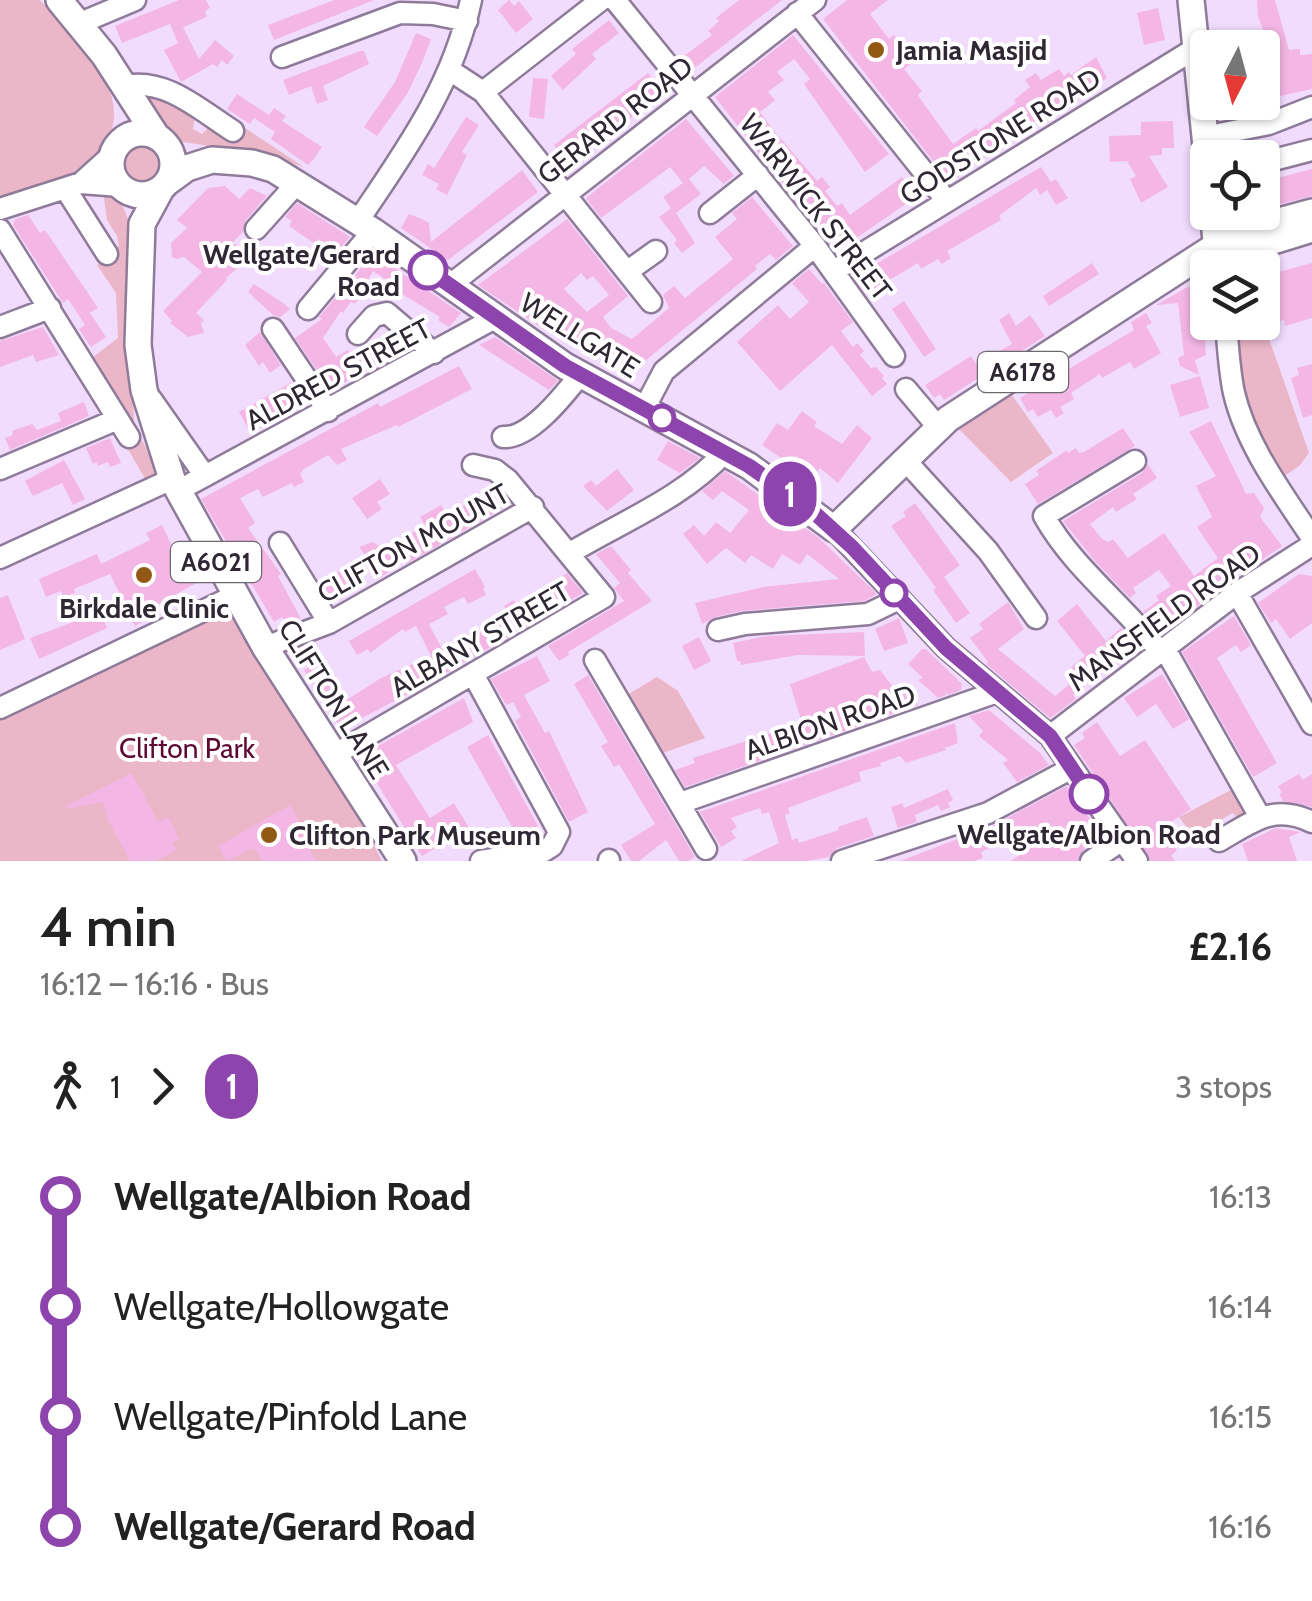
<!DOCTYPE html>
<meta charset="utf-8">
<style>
body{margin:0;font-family:Cabin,sans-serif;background:#f2f2f2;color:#222;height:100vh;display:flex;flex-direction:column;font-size:38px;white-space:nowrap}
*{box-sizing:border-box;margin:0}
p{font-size:32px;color:#767676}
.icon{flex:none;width:55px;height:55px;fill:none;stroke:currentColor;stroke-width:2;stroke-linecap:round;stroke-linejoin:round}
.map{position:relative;height:861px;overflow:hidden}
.sheet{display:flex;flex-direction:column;background:#fff;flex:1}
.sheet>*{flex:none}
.badge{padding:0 20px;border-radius:32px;font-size:35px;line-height:65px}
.needle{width:65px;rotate:186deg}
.tools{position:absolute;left:1190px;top:30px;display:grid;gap:20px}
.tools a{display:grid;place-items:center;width:90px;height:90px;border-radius:10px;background:#fff;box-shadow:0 2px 8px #0004;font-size:50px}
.map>.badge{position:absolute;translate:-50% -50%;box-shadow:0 0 0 5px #fff}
.legs{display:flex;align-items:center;gap:15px;height:110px;padding:0 40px;font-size:32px}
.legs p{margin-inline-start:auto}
.headline{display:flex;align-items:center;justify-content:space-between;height:170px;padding:0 40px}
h1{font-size:55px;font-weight:600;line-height:75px}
ul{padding:0 40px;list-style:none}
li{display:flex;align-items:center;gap:35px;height:110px;font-size:38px}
li i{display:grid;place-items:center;width:15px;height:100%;margin:0 12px;background:currentColor}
li i::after{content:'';width:25px;height:25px;margin:-12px;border:8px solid;border-radius:50%;background:#fff}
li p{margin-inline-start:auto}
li:first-child i{background:linear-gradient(#0000 50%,currentColor 0)}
li:last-child i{background:linear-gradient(currentColor 50%,#0000 0)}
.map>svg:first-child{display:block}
.green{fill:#ebb6c7}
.building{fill:#f4b7e5;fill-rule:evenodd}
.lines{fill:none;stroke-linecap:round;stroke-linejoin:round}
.minor-casing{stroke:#8e7b99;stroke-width:25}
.major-casing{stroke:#8e7b99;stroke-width:30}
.minor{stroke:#fff;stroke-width:20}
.major{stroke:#fff;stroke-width:25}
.line-1-casing{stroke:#fff;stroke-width:22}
.line-1{stroke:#8e44ad;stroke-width:15}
.poi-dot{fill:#925915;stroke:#fff;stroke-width:4}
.stop-1-dot{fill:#fff;stroke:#8e44ad;stroke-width:5}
.labels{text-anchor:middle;stroke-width:8;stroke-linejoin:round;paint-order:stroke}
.shield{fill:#fff;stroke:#6d6871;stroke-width:2.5}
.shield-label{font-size:25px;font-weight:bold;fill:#2f2834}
.poi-label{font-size:28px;font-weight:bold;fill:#2f2834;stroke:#fff;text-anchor:start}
.street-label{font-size:28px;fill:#2f2834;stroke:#fff}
.stop-label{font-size:28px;font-weight:bold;fill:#2f2834;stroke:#fff;text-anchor:end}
.park-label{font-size:28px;fill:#5e0733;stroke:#fff}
</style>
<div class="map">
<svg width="1312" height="861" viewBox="0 0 1312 861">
<rect width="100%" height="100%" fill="#f1dcfd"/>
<path class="green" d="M0,0H40C73,40 142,94 102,148C94,158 84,168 73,174C50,184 24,190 0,198Z
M154,90L195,117L193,129L202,134L207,129H215L233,137L242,126L304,167L257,153L183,142L168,133L143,95Z
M125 165a18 18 0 1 1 36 0a18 18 0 1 1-36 0Z
M103,191C119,196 124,206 129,222L134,421C139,439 154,457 155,475L147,482L125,444L89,360L118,338L116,293L97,265L119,246L117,236L107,220Z
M1263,297L1271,327L1266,330L1309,453L1299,466L1280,479L1242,391L1232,323L1262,322Z
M1009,391L1053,453L1011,482L956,426Z
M220,608L232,609L351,800L382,861H0V714Z
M657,677L678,691L705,738L663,753L627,695Z
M1233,789L1247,814L1243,823L1233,813L1206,828L1212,840L1201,847L1179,817Z"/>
<path class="building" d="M179,0H206L210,8L205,11L207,17L183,27L199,59L215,40L234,56L227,65L222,60L217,67L213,64L181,82L164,50L178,43L170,24L122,43L115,26Z
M334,0H374L274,40L268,25Z
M509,0L514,6L519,1L533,19L516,33L498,10Z
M739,0H782L693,69L684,56L712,35L708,31L719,21L716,18Z
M847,0H888L870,14L889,39L894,35L914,61L904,69L922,91L918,95L921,100L953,144L976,128L978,131L1016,103L1014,100L1030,87L1025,80L1036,73L1041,80L1059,69L1064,76L1069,72L1071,75L1096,57L1107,78L1066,106L1039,118L950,183L823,19Z
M1257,0H1275L1289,50L1300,49V55L1312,54V89L1262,100V68L1274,60L1258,16Z
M1158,8L1165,40L1144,45L1137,13Z
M609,20L619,33L592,54L596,59L563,90L551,76L576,54L572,49Z
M416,33L431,39L422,63L407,94L377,136L364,127L395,82Z
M793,35L889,154L865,172L804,84L810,79L794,59L777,72L784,80L768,92L775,100L760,112L771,127L817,181L822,177L830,187L825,191L837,206L842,203L850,215L902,177L916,197L836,252L715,97Z
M360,51H364L369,64L323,86L328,100L317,104L311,86L289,95L283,80Z
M648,73L663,93L566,169L556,155L559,152L554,145Z
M533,78L548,79L544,119L529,117Z
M237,94L269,115L274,108L286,116L282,121L322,147L313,160L308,165L271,139L275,132L254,118L250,124L227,109Z
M466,117L479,125L462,152L467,155L447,195L436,189L439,184L422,175L428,164L434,168Z
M686,119L734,176L724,184L704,166L689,179L701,194L676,213L695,243L682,253L674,243L677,240L659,217L671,208L663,197L683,183L670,167L601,218L586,198Z
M1173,121L1174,148H1162V155L1149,156L1168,187L1141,203L1130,179L1136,176L1127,161L1110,162L1109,136L1141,135V122Z
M1041,167L1051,182L1056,179L1068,198L1056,205L1047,190L1040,195L1036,188L999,216L1001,220L947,251L951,258L942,264L938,259L921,269L918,263L866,294L854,277Z
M1312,169V196L1265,208L1262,182Z
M522,170L538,192L448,260L401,228L409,214L422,219L429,223L431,242Z
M225,186L239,199L250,188L267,196L246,220L243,232L233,242L249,258L226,278L227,280L196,313L204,320L201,323L204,333L188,337L170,323L172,321L163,311L202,272L184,257L177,259L172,257L171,243L187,228L177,220L208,188Z
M752,197L793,246L776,260L770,254L755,266L757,269L634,370L593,348L582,335L576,344L548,328L546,331L478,285L567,219L628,296L603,317L611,328L632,339L669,308L663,295L674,286L685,298L733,259L715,237L737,219L732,213ZM581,273L587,280L593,276L609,295L587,312L564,289Z
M297,203L350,237L337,252L318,239L315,244L289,226L292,221L285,217Z
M28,215L40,233L45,230L98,308L90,313L106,337L91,347L79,329L85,325L68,299L63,303L13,225L15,219Z
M372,253L461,313L449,327L438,320L440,317L395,290L397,287L373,271L355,304L351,302L343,313L341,311L323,338L336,357L348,350L350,354L355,352L359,360L396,339L409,349L330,390L295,338L322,319L319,317L340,292L342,293Z
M1092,263L1099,274L1049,306L1043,296Z
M1312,263V318L1285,326L1284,320L1273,323L1262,283L1272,280L1271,274Z
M809,269L822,284L824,283L853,322L841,331L853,347L857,343L864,351L860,355L871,368L876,367L884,376L882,378L887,384L872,396L832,345L780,391L737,342L778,305L790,319L809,302L792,283Z
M1200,280L1206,355L1195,360L1199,375L1180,366L1178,358L1184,355L1178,303L1156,305Z
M254,284L283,303L290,309L280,317L273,315L248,292Z
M904,301L936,349L924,357L892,309Z
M1009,313L1016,326L1030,315L1045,336L944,400L940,394L934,398L925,385L971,356L976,364L1012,344L999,320Z
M1146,313L1152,323L1146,326L1161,353L1134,369L1130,362L1102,378L1100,374L1071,393L1074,399L1060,407L1064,413L1056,418L1051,410L1038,417L1033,409L1028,412L1020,398L1134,330L1131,322Z
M43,327L59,355L36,362L33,355L0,367V341Z
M260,332L281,365L270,373L263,362L259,366L245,345Z
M495,337L556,379L558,381L549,390L479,345Z
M1312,364V415L1303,418L1291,378L1299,375L1297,368Z
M459,366L472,389L398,427L397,425L341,449L347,460L337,465L328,455L304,469L300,474L304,482L294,487L292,483L263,497L258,489L240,498L255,523L248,528L281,574L278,576L301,619L287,624L282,617L274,622L201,499L378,403L380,407Z
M1200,376L1209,408L1180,417L1170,385Z
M292,382L305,402L249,430L239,412Z
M84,402L89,416L10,450L5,438L13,435L12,431L32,424L37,430L61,421L58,413Z
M802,411L817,422L814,426L842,444L857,425L872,438L838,483L820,468L817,472L800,461L796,468L762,445L777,423L788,430Z
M1211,421L1246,494L1254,493L1264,508L1260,517L1282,546L1252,567L1247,560L1200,596L1204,601L1162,632L1143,612L1159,600L1156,596L1171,586L1159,570L1133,588L1136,593L1130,598L1094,560L1063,521L1142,473L1148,464L1157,478L1133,494L1137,499L1116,512L1113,507L1090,524L1102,539L1108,542L1113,539L1128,558L1164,533L1194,576L1218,558L1197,527L1212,517L1196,486L1216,476L1189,432Z
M1123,428L1135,446L1038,504L1025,484L1039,475L1036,471L1067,450L1068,453L1076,448L1079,453L1084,452Z
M110,438L121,463L110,467L108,462L98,466L97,462L93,464L86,448Z
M668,441L700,458L680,473L657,460Z
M64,460L85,499L73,505L62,483L33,496L25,481Z
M617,469L634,490L607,511L583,486L591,480L596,486Z
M725,471L819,538L877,594L864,601L742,611L715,617L702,624L695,603L763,587L839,579L807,554L800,565L782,554L773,569L751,555L745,563L726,548L707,564L683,534L694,525L704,536L716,522L730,533L749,510L722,491L713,500L702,491Z
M380,479L390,494L377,502L382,509L367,519L352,498Z
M499,491L510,504L406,564L404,561L377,580L365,565L370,562L359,547L373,542L384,550L425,525L420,517L441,505L447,515L470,502L472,507Z
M915,503L960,565L944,577L970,613L956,623L933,590L936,588L891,526L906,516L903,512Z
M162,525L173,548L177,551L185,546L198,582L143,613L146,620L135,626L110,574L74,589L75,593L63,597L61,591L46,597L39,579L97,554L101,564L150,540L146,533Z
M611,546L631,570L628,573L652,601L568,652L569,655L559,661L548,646L624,601L614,588L620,583L596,554Z
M475,569L485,587L483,589L486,595L468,604L464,597L444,607L448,614L429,624L442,649L508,612L504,606L514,600L516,605L567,573L583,593L433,681L358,720L343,732L304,670L321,658L345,701L381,678L431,656L416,626L405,632L403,629L370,653L368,649L357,655L349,641Z
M343,570H347L354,582L344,588L348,595L335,603L320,581Z
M1299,574L1312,576V623L1290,639L1276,619L1271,623L1258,603Z
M8,595L25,639L0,650V598Z
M1008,602L1024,629L998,649L1055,696L1078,677L1071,667L1085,656L1057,621L1077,604L1106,641L1121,628L1138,647L1073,695L1076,699L1050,718L986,664L988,662L970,638L983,629L979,624Z
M100,612L107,628L39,659L30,638Z
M1234,616L1251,645L1241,652L1236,645L1217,658L1277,763L1253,777L1182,652Z
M899,618L908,643L884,651L875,629Z
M864,632L865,656L798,655L741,665L740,661H737L733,643L767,636Z
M699,637L711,661L694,670L682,646Z
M922,649H926L962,684L961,690L948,695L945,691L946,695L938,698L918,680L923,678L908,664Z
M537,656L550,681L524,695L545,733L549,731L588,812L569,822L515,721L521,717L513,702L506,705L491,679Z
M864,657L872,672L880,670L893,687L908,683L918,705L685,787L675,770L695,763L693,758L802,723L790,684Z
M1162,674L1189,719L1173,729L1156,704L1137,717L1124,698Z
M588,675L695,857L688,861H679L666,840L639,861H631L621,845L655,824L619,764L614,767L601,746L608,742L574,684Z
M464,698L473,722L396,765L430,818L454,803L477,841L464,849L451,827L434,838L439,846L422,856L360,756Z
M989,710L1040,753L1049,765L1017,782L1003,763L1008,760L979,736L983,731L969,716Z
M1097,722L1120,756L1145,740L1191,809L1160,829L1177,850L1171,856L1175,861H1151L1074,745L1085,738L1082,733Z
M955,723L958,743L945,748L946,750L906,763L900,756L880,763L881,766L859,772L861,781L788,808L790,813L785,815L792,840L797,838L799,843L839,830L838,827L867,817L874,836L837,848L829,857L806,861H741L779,843L769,812L762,814L760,808L731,818L737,827L731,831L736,838L721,847L700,812Z
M488,735L538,826L523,834L519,830L515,832L467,747Z
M132,773L158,822L168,817L179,839L172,843L176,850L156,861H130L109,822L103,802L67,809L66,806Z
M1299,774L1303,780L1312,774V807L1283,801L1279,794L1282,793L1278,786Z
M1067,786L1080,811L1083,809L1103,837L1083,850L1077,861H1011L1025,851L1017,835L981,852L983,858L974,861H900L994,825Z
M948,789L953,800L948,803L950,807L941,811L938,805L915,815L917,822L898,828L891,807L902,803L904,808Z
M290,805L299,822L296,824L316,861H262L254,848L226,861L218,846Z
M1276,828L1301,832L1289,837L1297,861H1248L1242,844Z"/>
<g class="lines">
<g class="minor-casing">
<path id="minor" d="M615,0L815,246L894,356
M797,13L947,201
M78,24L135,0
M282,57L400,13L433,14L467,21
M451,71L483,92L651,302
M126,86C166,78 200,110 233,131
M483,92L601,0
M1204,137L1269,124L1312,107
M1262,163L1312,150
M81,183L120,186
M65,188L107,254
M0,209L81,183L112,155
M710,213L758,175
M358,221C406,150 453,85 471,0
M256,229L298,182
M0,230L129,437
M628,271L656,251
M834,271L1196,48
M450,285L815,0
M308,309L373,231
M1226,322C1228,346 1229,370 1234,393C1246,445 1283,494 1312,538
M0,327L50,308
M273,329L328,411
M358,334L374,316L387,313L434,353
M906,389L938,427
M151,399L205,476
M644,409L664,371L815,246
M503,437C530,439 564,395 580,375
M905,460L988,551L1036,618
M1135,461L1044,516C1073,568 1124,605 1160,652
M0,469L118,419
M192,483L495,318
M834,529L946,648L1050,736L1137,861
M280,543L329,623
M570,553C623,521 683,498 725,452
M0,558L172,479
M1237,593L1312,724
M718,630L745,624L868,614L899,599
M265,647L329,623L533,507
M1165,649L1260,817
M595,660L706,849
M473,674L559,832L552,846L544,851L481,861
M0,708L234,596
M1050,736L1237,593L1312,545
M334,755L604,597L508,480L495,470L473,465
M680,803L997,692
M1219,841C1252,822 1274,803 1312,822
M609,860V861
M842,861L988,813L1072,768
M1091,861L1121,841"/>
</g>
<g class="major-casing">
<path id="major" d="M59,0L104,55L157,137
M1191,0L1208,166
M111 164a31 31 0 1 1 62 0a31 31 0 1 1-62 0Z
M168,182L187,168L212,160L252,163L273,169L373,231L565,366L749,466L834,529L948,419L1217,245L1239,232L1312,212
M161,189L142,224L138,345L144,390L172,479L265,647L403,861
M1213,212L1218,260
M1202,263L1312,229"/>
</g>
<use href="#minor" class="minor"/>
<use href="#major" class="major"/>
</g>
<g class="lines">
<g class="line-1-casing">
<path id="line-1" d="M428,270L565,366L749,466L809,508L852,547L946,648L1050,736L1089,794"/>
</g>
<use href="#line-1" class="line-1"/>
</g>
<g class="poi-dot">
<circle cx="876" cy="50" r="10"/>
<circle cx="144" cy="575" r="10"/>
<circle cx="269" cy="835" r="10"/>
</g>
<g class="stop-1-dot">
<circle cx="428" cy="270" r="18"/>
<circle cx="662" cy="418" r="12"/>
<circle cx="894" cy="593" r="12"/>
<circle cx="1089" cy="794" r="18"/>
</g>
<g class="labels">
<g class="shield">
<rect x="978" y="352" width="90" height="40" rx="8"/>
<rect x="171" y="542" width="90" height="40" rx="8"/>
</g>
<g class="shield-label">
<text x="1023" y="381">A6178</text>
<text x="216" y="571">A6021</text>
</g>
<g class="poi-label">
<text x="896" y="60">Jamia Masjid</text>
<text x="144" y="618" text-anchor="middle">Birkdale Clinic</text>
<text x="289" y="845">Clifton Park Museum</text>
</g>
<g class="street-label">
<text transform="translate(615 120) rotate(-38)" y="10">GERARD ROAD</text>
<text transform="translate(1000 136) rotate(-32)" y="10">GODSTONE ROAD</text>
<text transform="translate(816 207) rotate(52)" y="10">WARWICK STREET</text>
<text transform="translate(580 335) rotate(32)" y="10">WELLGATE</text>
<text transform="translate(338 374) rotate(-28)" y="10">ALDRED STREET</text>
<text transform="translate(413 543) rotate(-29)" y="10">CLIFTON MOUNT</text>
<text transform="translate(1164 617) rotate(-36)" y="10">MANSFIELD ROAD</text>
<text transform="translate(480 639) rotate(-30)" y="10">ALBANY STREET</text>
<text transform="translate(334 699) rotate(58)" y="10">CLIFTON LANE</text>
<text transform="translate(830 722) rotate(-19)" y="10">ALBION ROAD</text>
</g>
<g class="stop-label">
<text x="400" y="264">Wellgate/Gerard<tspan x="400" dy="32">Road</tspan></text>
<text x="1089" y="844" text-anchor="middle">Wellgate/Albion Road</text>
</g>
<g class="park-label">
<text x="187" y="758">Clifton Park</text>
</g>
</g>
</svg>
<div class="tools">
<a><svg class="needle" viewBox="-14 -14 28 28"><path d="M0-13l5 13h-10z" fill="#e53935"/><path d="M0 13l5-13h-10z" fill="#767676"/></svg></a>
<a><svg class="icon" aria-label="locate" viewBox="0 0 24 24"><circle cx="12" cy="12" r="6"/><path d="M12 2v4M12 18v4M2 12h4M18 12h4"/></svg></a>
<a><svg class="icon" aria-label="layers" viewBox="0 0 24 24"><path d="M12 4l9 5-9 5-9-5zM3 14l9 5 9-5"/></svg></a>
</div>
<b class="badge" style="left:790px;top:494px;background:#8e44ad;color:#fff">1</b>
</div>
<section class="sheet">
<div class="headline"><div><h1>4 min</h1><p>16:12 – 16:16 · Bus</p></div><b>£2.16</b></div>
<div class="legs"><svg class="icon" aria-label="walk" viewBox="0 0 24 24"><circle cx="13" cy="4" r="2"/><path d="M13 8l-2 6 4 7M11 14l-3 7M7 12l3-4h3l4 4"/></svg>1<svg class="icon" aria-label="forward" viewBox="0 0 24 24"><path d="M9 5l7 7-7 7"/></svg><b class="badge" style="background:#8e44ad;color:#fff">1</b><p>3 stops</p></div>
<ul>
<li><i style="color:#8e44ad"></i><b>Wellgate/Albion Road</b><p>16:13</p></li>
<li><i style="color:#8e44ad"></i><span>Wellgate/Hollowgate</span><p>16:14</p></li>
<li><i style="color:#8e44ad"></i><span>Wellgate/Pinfold Lane</span><p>16:15</p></li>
<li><i style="color:#8e44ad"></i><b>Wellgate/Gerard Road</b><p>16:16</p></li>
</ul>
</section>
